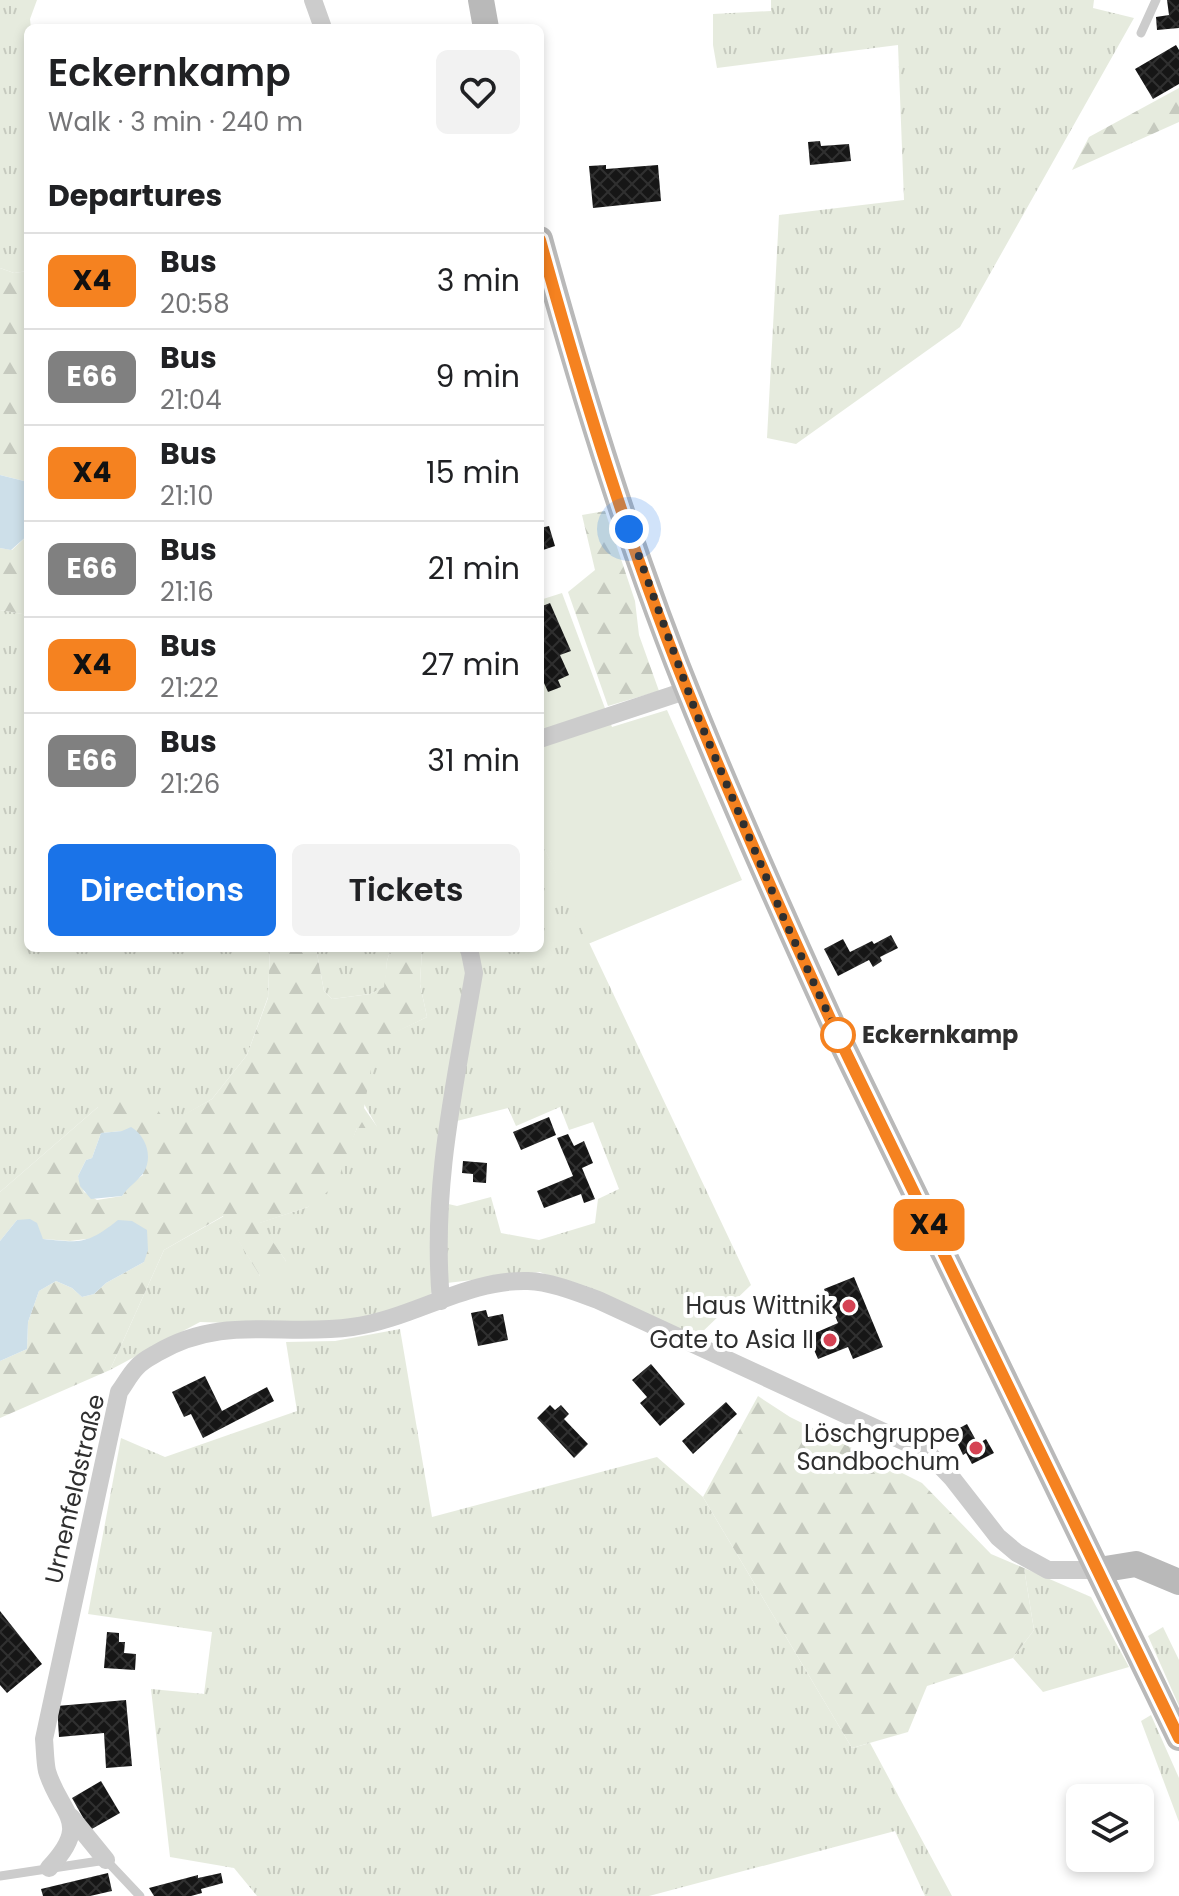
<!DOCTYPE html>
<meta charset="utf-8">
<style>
body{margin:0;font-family:Poppins,sans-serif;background:#f2f2f2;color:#202124;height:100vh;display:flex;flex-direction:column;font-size:30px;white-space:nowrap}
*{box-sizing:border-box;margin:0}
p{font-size:26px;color:#757577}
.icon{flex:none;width:44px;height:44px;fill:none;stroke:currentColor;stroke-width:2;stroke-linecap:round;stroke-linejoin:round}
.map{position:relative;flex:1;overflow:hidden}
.details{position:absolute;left:24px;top:24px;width:520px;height:928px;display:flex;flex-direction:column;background:#fff;border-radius:12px;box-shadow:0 4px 12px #0003}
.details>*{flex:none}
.badge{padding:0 16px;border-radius:12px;font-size:28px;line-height:52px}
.fabs{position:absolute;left:1066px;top:1784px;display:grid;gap:16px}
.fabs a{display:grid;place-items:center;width:88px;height:88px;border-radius:12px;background:#fff;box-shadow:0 4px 12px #0003;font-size:40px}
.you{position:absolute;width:40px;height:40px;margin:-20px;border:6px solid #fff;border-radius:50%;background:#1a73e8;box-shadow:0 0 0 12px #1a73e833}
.map>.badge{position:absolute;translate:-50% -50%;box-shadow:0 0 0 4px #fff}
h2{padding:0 24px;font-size:30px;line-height:72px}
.round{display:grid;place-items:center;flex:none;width:84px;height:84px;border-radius:12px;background:#f2f2f2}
.head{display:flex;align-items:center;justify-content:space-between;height:136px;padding:0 24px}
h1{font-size:38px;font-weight:600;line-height:60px}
.cta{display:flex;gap:16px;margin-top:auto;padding:16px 24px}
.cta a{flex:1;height:92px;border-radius:12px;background:#1a73e8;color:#fff;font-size:32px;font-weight:600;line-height:92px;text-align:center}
.cta a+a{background:#f2f2f2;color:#202124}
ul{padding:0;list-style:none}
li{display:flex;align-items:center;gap:24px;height:96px;padding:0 24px;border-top:2px solid #e0e0e0}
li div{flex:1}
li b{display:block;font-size:30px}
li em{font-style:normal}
li .badge{min-width:88px;font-weight:700;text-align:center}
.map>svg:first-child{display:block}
.grass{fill:url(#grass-tufts)}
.forest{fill:url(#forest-firs);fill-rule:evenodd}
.green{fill:#e6ebde}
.water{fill:#cddfe9}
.building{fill:url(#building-cross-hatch)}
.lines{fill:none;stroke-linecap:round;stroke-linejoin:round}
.lane{stroke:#ccc;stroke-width:9}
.street{stroke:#ccc;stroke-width:18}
.secondary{stroke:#b9b9b9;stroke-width:26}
.line-casing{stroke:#fff;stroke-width:18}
.line{stroke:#f58220;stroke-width:12}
.walk{stroke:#2f2f2f;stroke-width:8;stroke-dasharray:0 14.4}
.stop-dot{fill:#fff;stroke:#f58220;stroke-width:4}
.poi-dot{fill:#d54354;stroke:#fff;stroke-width:3}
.labels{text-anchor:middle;stroke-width:8;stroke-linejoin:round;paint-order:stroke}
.stop-label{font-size:24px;font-weight:bold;fill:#2f2f2f;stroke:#fff;text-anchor:start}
.poi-label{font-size:24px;fill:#2f2f2f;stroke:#fff;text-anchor:end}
.street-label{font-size:24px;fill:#2f2f2f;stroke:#fff}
</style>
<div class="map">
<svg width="1179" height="1896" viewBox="0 0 1179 1896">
<defs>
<pattern id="grass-tufts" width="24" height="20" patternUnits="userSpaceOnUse" patternTransform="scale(2)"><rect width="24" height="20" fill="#e6ebde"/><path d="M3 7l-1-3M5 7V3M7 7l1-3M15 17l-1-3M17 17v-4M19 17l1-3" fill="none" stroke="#c6cabf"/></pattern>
<pattern id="forest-firs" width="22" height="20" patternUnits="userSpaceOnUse" patternTransform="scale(2)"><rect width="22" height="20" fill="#e6ebde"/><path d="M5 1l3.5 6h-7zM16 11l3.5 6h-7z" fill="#c6cabf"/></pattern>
<pattern id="building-cross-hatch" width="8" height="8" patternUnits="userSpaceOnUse" patternTransform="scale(2)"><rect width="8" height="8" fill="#161616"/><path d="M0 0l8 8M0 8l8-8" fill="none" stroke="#303030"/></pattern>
</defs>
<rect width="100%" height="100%" fill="#fff"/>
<path class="grass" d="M0,0H37L30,19L31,28H28V271L14,273L0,268Z
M771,0H1094L1093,8L1134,18L960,327L796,444L767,438L779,215L904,200L898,45L717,68L713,45V14L771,11Z
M0,610L28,615V948H270L268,997L247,1055L212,1099L167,1125L98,1107L0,1192Z
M540,839L751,1285L697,1337L540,1272L447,1283L444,1203L457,1206L491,1197L501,1233L539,1240L595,1223L598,1199L619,1189L593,1122L569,1130L560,1107L516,1126L508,1108L453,1122L476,948H540Z
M316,948H391L387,961L385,987L370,994L332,999L324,991Z
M422,948H461L468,974L432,1292L428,1297L387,1313L320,1326L200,1322L110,1370L164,1250L224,1216L260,1276L286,1261L259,1223L308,1207L346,1154L357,1128L377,1127L345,1070L376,1041L427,1017L420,984Z
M400,1329L432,1517L657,1457L703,1497L852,1748L870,1743L952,1896H925L895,1831L649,1896H257L234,1868L170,1857L151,1689L204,1694L212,1632L88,1614L121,1438L165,1457L297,1411L286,1342L335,1341Z
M1024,1568L1091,1597L1129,1667L1043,1692L1013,1658L1034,1630Z
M1163,1627L1179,1660V1706L1148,1636Z
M1151,1715L1179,1778V1822L1141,1721Z"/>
<path class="forest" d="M1179,88V122L1072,170L1089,137Z
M0,268L14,273L28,271V482L0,475Z
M605,511L635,601L639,635L659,691L608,706L568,592L595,570L582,515Z
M28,535V615L0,610V548L12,550Z
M270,948H316L324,991L332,999L370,994L384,987L387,961L391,948H422L420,984L427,1017L376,1042L364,1108L378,1128H357L336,1185L308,1207L260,1223L286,1261L279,1277L260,1276L223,1216L164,1250L110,1370L0,1418V1361L27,1349L28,1322L39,1291L56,1281L72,1288L82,1297L94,1294L106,1283L144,1262L95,1238L70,1241L43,1239L17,1220L0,1241V1192L98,1107L148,1095L167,1124L212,1099L247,1055L268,998ZM122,1131L143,1175L129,1185L122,1196L97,1200L84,1192L78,1176L86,1160L92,1158L101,1133Z
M758,1396L790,1417L922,1483L991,1554L1024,1568L1034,1630L1013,1658L927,1686L908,1732L852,1748L703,1497Z"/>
<path class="green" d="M562,593L612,727L667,710L742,880L588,944L540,839V600Z"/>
<path class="water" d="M0,475L28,482V535L11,550L0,548Z
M131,1127C146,1136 153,1156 144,1172C139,1180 128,1187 122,1196L91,1199L80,1186L78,1176L86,1160L92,1158L101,1133L122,1131Z
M30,1219L37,1223L43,1239C81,1243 88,1244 118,1220L132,1221L147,1230L148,1250L144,1262L106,1283L94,1294L82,1297L72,1288L56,1281L39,1291L28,1322L27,1349L0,1361V1241L17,1220Z"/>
<path class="building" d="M1167,0H1179V28L1157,30L1156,17L1169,15Z
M1176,45L1179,50V84L1153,99L1135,69Z
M820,141L821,146L849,144L851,161L810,165L808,142Z
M606,165V169L658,165L661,201L593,208L589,166Z
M549,526L555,546L540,551V528Z
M550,603L571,651L560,655L569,675L558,680L561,687L548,692L540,674V607Z
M891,935L898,948L880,957L882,961L873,967L869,960L838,976L824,949L843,939L850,952L872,941L874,944Z
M549,1117L556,1135L521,1150L513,1132Z
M568,1134L574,1146L584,1141L593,1163L582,1168L595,1199L584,1203L581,1194L544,1208L537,1191L573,1176L557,1138Z
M463,1161L487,1163L486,1183L473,1182V1174L462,1173Z
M854,1277L883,1347L853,1359L848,1347L818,1359L808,1336L838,1323L824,1289Z
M486,1310L488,1317L503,1314L508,1340L478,1346L471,1313Z
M651,1364L685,1404L660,1426L640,1403L647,1397L632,1380Z
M205,1376L222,1411L267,1387L274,1401L203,1438L191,1414L184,1417L172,1392Z
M726,1402L737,1414L693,1454L682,1441Z
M550,1405L555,1410L561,1405L569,1414L564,1419L588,1444L574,1458L537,1418Z
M967,1424L978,1444L986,1439L994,1453L972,1464L966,1453L963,1455L952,1432Z
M0,1611L42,1664L7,1693L0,1685Z
M107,1632L119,1633V1642H125L124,1653L136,1654L135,1670L104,1668Z
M126,1700L132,1766L106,1768L104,1733L59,1737L57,1706Z
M101,1781L120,1813L90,1830L72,1798Z
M108,1873L112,1891L90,1896H43L41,1889Z
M221,1873L223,1883L201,1889L202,1893L191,1896H154L149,1888L198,1875V1878Z"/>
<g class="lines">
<path class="lane" d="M1141,33L1156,0
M0,1876L106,1860L140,1896"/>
<path class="street" d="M313,0L323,28
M540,739L688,690
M441,1301C431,1186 455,1085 474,973L469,948
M71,1817L106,1860
M49,1868C93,1821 60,1815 47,1771C45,1762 45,1750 44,1739L119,1392C125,1384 130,1374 137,1367C142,1361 150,1357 157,1353C223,1314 282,1337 352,1327C412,1319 467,1279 528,1281C552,1282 576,1292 598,1300L927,1452L952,1478L998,1537L1017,1553L1048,1570H1099"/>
<path class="secondary" d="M481,0L486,28
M540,239C584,399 633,558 696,712C740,820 788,927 837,1034L1179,1738
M1099,1570L1136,1564L1179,1582"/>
</g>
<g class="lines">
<g class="line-casing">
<path id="line" d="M540,240C584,399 633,559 696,712C740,820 788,927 837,1034L1179,1738"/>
</g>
<use href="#line" class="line"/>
<path class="walk" d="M629,529L695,710L784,919L838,1035"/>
</g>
<circle class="stop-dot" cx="838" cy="1035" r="16"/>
<g class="poi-dot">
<circle cx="849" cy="1306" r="8"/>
<circle cx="830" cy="1340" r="8"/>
<circle cx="976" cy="1448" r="8"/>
</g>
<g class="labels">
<g class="stop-label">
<text x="862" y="1043">Eckernkamp</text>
</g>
<g class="poi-label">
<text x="833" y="1314">Haus Wittnik</text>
<text x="814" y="1348">Gate to Asia II</text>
<text x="960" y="1442">Löschgruppe<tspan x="960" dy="28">Sandbochum</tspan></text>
</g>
<g class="street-label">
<text transform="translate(75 1489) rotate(-77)" y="8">Urnenfeldstraße</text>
</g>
</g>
</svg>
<div class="fabs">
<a><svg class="icon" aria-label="layers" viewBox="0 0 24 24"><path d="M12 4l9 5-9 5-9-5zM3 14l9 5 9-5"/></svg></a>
</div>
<div class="you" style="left:629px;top:529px"></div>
<b class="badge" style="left:929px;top:1225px;background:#f58220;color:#111">X4</b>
<section class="details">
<div class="head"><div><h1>Eckernkamp</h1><p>Walk · 3 min · 240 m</p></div><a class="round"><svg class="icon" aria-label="heart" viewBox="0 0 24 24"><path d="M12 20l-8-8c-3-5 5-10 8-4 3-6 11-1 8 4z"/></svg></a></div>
<h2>Departures</h2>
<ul>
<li><span class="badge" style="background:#f58220;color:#111">X4</span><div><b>Bus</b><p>20:58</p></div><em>3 min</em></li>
<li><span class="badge" style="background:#808080;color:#fff">E66</span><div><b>Bus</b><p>21:04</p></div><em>9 min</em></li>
<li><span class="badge" style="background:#f58220;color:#111">X4</span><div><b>Bus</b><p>21:10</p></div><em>15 min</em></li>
<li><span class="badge" style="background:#808080;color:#fff">E66</span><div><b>Bus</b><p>21:16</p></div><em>21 min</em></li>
<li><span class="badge" style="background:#f58220;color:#111">X4</span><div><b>Bus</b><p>21:22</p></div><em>27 min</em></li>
<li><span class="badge" style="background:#808080;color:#fff">E66</span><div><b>Bus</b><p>21:26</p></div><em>31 min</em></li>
</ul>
<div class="cta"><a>Directions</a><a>Tickets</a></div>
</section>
</div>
